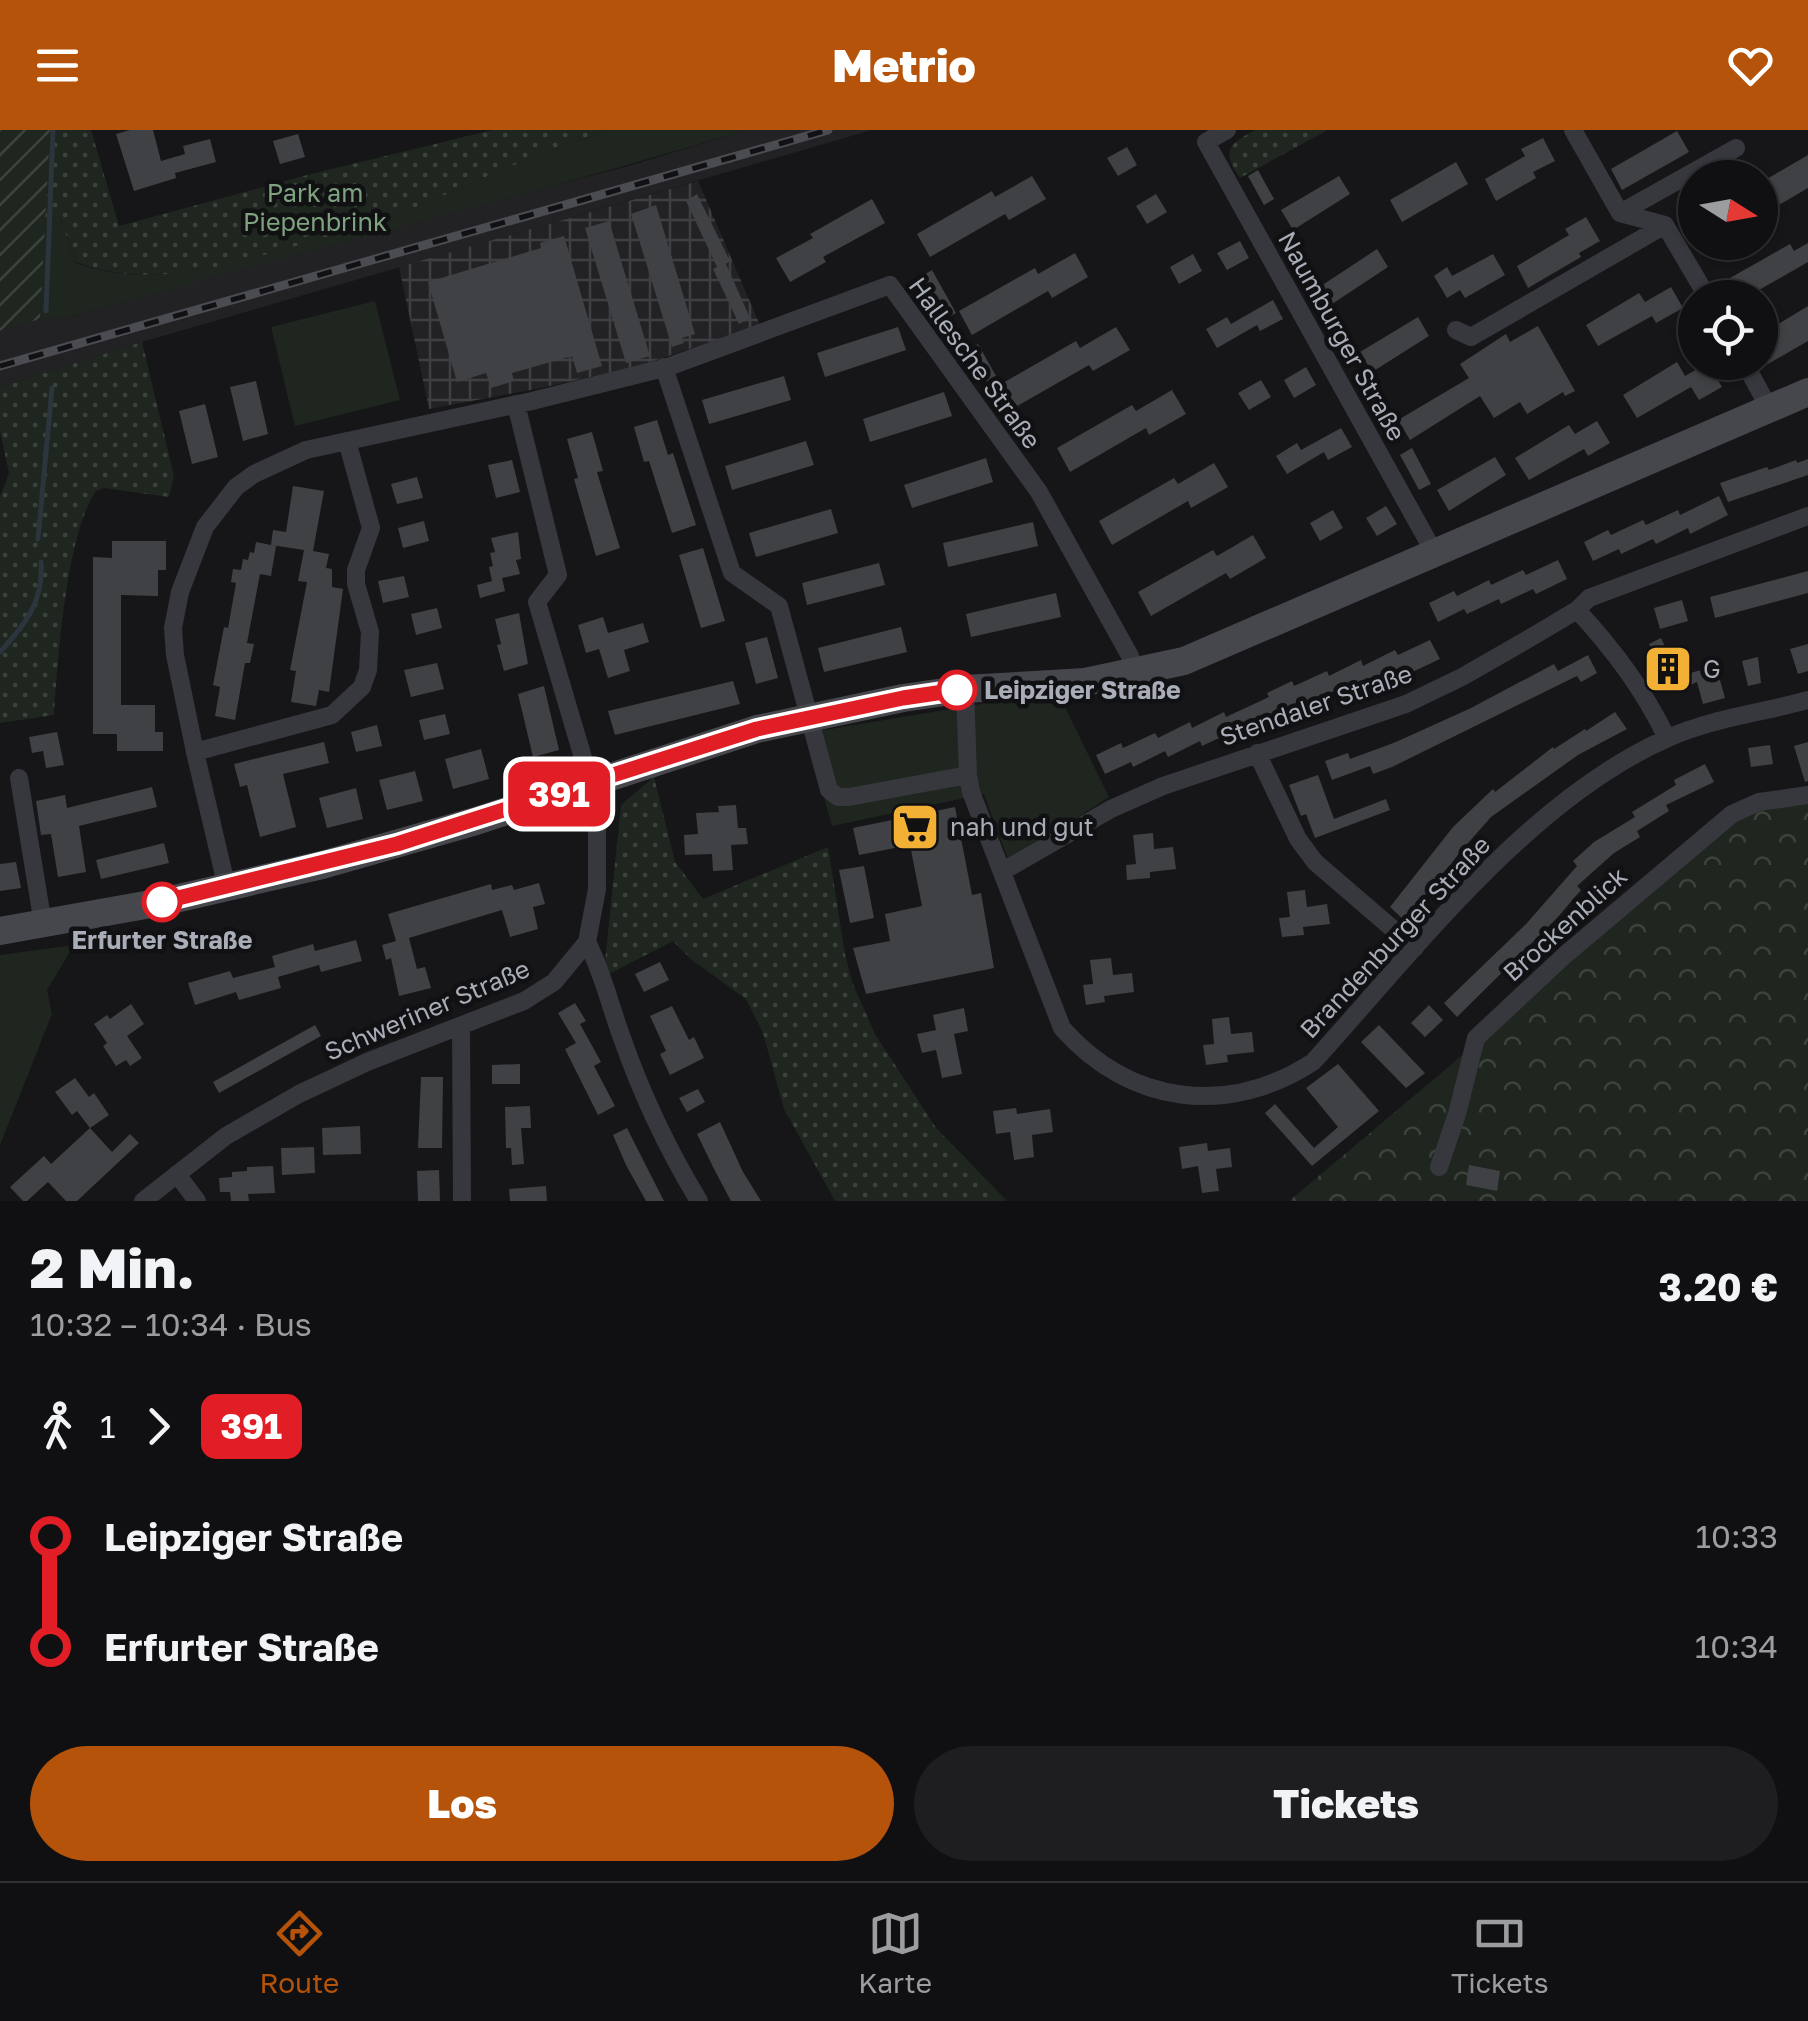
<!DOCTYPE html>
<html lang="de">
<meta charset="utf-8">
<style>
body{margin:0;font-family:"Golos Text",sans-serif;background:#1e1e20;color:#f1f3f6;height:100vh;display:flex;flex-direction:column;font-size:38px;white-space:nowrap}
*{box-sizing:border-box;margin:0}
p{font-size:32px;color:#9c9d9f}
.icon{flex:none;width:55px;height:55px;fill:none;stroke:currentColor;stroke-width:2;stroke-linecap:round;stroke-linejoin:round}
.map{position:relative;height:1071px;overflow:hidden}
.side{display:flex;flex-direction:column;background:#101012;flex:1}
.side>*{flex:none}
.badge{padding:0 20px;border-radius:15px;font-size:35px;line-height:65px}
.needle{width:65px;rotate:101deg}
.fabs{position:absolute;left:1678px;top:30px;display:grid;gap:20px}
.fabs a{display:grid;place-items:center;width:100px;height:100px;border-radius:50%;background:#101012;box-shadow:0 2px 8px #0004,0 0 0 2px #303032;font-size:50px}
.map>.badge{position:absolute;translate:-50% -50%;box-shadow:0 0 0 5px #fff}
.legs{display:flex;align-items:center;gap:15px;height:110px;padding:0 30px;font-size:32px}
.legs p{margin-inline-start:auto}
.summary{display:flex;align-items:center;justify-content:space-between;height:170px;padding:0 30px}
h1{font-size:55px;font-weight:800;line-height:75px}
.button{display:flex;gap:20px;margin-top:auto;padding:20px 30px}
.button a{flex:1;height:115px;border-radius:60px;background:#b45309;color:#fff;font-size:40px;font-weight:800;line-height:115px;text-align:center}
.button a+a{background:#1e1e20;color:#f1f3f6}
ul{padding:0 30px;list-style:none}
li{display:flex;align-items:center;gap:35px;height:110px;font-size:38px}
li i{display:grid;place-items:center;width:15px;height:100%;margin:0 12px;background:currentColor}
li i::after{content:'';width:25px;height:25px;margin:-12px;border:8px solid;border-radius:50%;background:#101012}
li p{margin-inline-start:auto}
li:first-child i{background:linear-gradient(#0000 50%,currentColor 0)}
li:last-child i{background:linear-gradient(currentColor 50%,#0000 0)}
header{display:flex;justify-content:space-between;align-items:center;height:130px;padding:0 30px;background:#b45309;color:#fff;font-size:45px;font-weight:800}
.dock{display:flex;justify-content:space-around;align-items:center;height:140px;border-top:2px solid #303032;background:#101012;font-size:28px;color:#9c9d9f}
.dock a{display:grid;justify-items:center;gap:5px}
.dock .on{color:#b45309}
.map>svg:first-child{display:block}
.built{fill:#222225}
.industrial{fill:url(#industrial-grid)}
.grass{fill:#1e261f}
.forest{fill:url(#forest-crowns)}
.park{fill:url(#park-dots)}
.garden{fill:url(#garden-furrows)}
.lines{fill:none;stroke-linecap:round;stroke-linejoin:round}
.stream{stroke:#2c353c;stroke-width:5}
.building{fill:#404145}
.minor{stroke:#37383d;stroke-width:18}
.secondary{stroke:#45474d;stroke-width:28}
.rail-casing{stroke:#4a4c52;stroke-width:9}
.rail{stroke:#111113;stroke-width:5;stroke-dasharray:15;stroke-linecap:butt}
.line-1-casing{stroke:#fff;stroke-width:22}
.line-1{stroke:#e11e26;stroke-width:15}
.stop-1-dot{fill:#fff;stroke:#e11e26;stroke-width:5}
.labels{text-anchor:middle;stroke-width:9;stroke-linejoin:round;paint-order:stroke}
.park-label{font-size:25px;fill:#7fa381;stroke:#111113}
.street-label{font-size:25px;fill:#a8adb8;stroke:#111113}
.poi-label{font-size:25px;fill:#a8adb8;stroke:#111113;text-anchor:start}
.stop-label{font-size:25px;font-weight:bold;fill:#a8adb8;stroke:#111113;text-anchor:start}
</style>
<header><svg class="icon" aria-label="menu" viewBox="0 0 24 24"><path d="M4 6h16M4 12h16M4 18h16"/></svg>Metrio<svg class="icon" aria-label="heart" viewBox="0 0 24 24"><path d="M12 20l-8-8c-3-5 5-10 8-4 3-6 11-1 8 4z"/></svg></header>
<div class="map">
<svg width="1808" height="1071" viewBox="0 0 1808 1071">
<defs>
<pattern id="industrial-grid" width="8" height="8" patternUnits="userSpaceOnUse" patternTransform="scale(2.5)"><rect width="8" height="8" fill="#222225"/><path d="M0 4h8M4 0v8" fill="none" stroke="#3f3f43"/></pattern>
<pattern id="forest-crowns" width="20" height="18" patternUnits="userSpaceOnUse" patternTransform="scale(2.5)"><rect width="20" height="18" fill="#1e261f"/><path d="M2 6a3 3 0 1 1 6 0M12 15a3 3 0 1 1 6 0" fill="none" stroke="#3c433d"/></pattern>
<pattern id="park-dots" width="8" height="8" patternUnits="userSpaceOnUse" patternTransform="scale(2.5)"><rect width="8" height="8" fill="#1e261f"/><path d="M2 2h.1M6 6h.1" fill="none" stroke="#3c433d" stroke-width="1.8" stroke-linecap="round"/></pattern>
<pattern id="garden-furrows" width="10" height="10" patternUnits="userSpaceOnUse" patternTransform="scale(2.5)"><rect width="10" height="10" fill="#1e261f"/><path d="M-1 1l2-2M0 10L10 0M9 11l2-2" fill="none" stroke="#3c433d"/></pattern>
</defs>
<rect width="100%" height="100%" fill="#161618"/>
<path class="built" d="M746,0H872L142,212L0,257V201L40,189L67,188L254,134L632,35Z"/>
<path class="industrial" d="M698,51L760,195L639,236L541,258L429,279L399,137Z"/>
<path class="grass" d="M612,0H746C521,69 292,122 67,188L40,189L45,88H60L76,133C138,156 203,142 264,124C312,111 358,100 404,82C473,54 540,20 612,0Z
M375,171L400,270L295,296L271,197Z
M1061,569L1109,667L1009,732L984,664L832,696L806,603L993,572Z
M74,815L47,860L52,884L0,1015V825Z"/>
<path class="forest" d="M1808,665V1071H1289L1445,940L1708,708L1734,688Z"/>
<path class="park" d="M50,0H91L119,96L311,44L493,0H612C540,20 473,54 404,82C358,100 312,111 264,125C203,142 138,156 76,132L60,88H45Z
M1255,0H1325L1326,1L1240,48C1221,20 1228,15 1255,0Z
M142,212L174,346L169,367L104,358L96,361C66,404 58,530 54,585L0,593V367L9,343L0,301V257Z
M654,647L675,732L703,769L828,717L845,824L852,852L875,904L936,998L1007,1071H835L784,979L763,903L746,869L692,830L673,811L607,845L605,832L621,675Z"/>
<path class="garden" d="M0,0H50L40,189L0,201Z"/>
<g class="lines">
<path class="stream" d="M46,181L53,0
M38,409L52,258
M0,522C25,495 44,471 41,432"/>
</g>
<path class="building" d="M130,0H153L161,31L185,24L183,16L210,9L216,32L175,43L176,48L134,61L116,4Z
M1677,1L1689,22L1622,60L1611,39Z
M298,4L305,27L280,34L273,11Z
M1543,8L1555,31L1533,42L1536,48L1496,71L1485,49L1525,26L1521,19Z
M1127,17L1137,35L1118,46L1107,28Z
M1808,25V58L1777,76L1772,67L1760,75V53Z
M1456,32L1468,54L1402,92L1390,70Z
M1258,40L1274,69L1264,75L1248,46Z
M1032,46L1046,69L1009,90L1005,84L930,127L917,104L992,61L995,67Z
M1339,46L1350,64L1293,100L1281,80Z
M697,64L730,131L726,134L750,188L739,194L713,139L717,137L686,71Z
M1156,64L1167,82L1147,94L1136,76Z
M872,69L885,93L823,127L826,132L790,152L776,128L813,108L810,104Z
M656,75L695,204L682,208L684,213L672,217L631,84Z
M1586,87L1600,111L1579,123L1581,127L1528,158L1517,136L1569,105L1565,99Z
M609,91L650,226L626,233L585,98Z
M564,106L602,236L577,243L572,226L512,243L514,251L491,258L486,243L457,252L428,152L541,118L540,113Z
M1297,110L1310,132L1298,139L1285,117Z
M1240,111L1249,128L1227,140L1217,123Z
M1808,113V132L1745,168H1732L1723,152L1790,114L1794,121Z
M1377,119L1388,137L1332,174L1321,156Z
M1075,123L1088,147L1052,168L1048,161L972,205L959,181L1035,138L1038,144Z
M1193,124L1202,141L1179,154L1170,137Z
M1493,124L1505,145L1465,168L1460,160L1447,168L1434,146L1447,137L1452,146Z
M932,140L956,183L945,189L922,146Z
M1671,157L1683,178L1656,193L1652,186L1598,216L1586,195L1639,163L1645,172Z
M1273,170L1283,189L1260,201L1257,195L1217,218L1206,199L1227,187L1231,194Z
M1808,176V211L1761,238L1760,205Z
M1336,180L1352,209L1340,216L1324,187Z
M1418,187L1429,206L1372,242L1360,222Z
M1538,196L1575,261L1565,266L1563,262L1527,284L1520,272L1494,288L1480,266L1410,310L1398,290L1469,248L1460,234L1506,204L1510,212Z
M898,197L906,220L825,247L817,223Z
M1116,197L1130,220L1093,241L1089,235L1014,278L1001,254L1076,211L1080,218Z
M978,214L996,246L986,252L968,220Z
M1677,232L1685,246L1708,233L1722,257L1699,270L1691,257L1637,288L1623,265Z
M1306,237L1316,255L1294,268L1284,250Z
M784,246L791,270L709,294L702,270Z
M1374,248L1386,273L1374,278L1362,254Z
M1261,250L1271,267L1249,280L1238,263Z
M256,251L268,304L243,311L230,257Z
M1172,260L1186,284L1149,305L1146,298L1070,342L1057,318L1132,275L1136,281Z
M944,262L952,286L870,312L863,289Z
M205,274L218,327L192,334L179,281Z
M657,290L668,325L673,323L696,395L672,403L649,331L644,332L634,297Z
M1597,291L1610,313L1588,326L1584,319L1529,350L1515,328L1569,295L1575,304Z
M1341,298L1352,317L1328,330L1324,322L1287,344L1276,326L1297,313L1301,320Z
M592,302L603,341L597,342L620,418L596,426L574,349L578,348L567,309Z
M806,311L814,335L732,360L725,336Z
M1412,318L1431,354L1419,360L1400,325Z
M1495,327L1506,345L1449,381L1437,360Z
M986,328L993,352L912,378L904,355Z
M1808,329V345L1728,372L1720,353L1767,337L1769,340L1796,330L1797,333Z
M512,330L520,362L496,368L488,335Z
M1214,333L1228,357L1191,378L1188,371L1112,415L1099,391L1174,348L1178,354Z
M417,347L423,368L397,374L391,354Z
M293,356L324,361L313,421L329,424L326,438L332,439V457L343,459L329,562L319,560L316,576L291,572L296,541L290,540L307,452L298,451L304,420L271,415L273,400L286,402Z
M1719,366L1728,385L1690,404L1688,398L1656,414L1653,409L1621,424L1619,419L1593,431L1584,412L1608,400L1611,405L1643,390L1646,395L1678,380L1680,385Z
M1386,376L1397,394L1377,406L1366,388Z
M831,379L838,403L756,427L749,403Z
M1333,380L1343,398L1320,411L1310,393Z
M424,391L429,411L403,418L398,398Z
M1033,392L1038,416L948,437L943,413Z
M518,402L521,429L516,430L520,444L502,448L505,461L480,468L477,455L492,451L489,437L493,436L490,423L495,422L491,408Z
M1253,405L1266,428L1230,449L1226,443L1151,486L1138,462L1213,420L1217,426Z
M112,411H166V440H158V466L121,465V575H155V602H163V621H117V604H93V427L112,428Z
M256,412L276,416L271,446L260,444L247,513L254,514L250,533H245L235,590L215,586L220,557L213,555L224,497L228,498L236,453L231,452L233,439L241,440L243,429L248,430L250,422L254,423Z
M703,418L725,491L701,498L679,425Z
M1558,430L1567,449L1536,464L1533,459L1501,474L1499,469L1467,484L1464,479L1438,492L1429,473L1454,461L1457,466L1489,450L1491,455L1523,440L1526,445Z
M879,433L885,455L807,475L802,453Z
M1808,441V463L1715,488L1710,467Z
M404,446L409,467L383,473L378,451Z
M1056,463L1061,487L971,507L966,484Z
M1682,470L1688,491L1660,499L1654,478Z
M437,478L442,498L416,505L411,484Z
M519,483L528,534L504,541L497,515L501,514L495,489Z
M603,487L608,503L643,493L649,512L624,520L630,541L608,548L599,519L586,523L578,495Z
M901,497L907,522L824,542L818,518Z
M767,507L778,548L756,554L745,513Z
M1661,508L1679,546L1716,536L1725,568L1703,574L1697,552L1672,563L1649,514Z
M1430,510L1440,529L1408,544L1405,539L1373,554L1371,549L1339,565L1337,560L1305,575L1302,570L1236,606L1234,601L1202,616L1200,611L1168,627L1165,621L1133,637L1131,632L1105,644L1096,625L1121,613L1123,618L1155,603L1158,608L1190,592L1192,598L1224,582L1226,587L1269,567L1267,563L1292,551L1294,556L1327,541L1329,546L1361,530L1363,536L1395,520L1398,525Z
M1808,514V541L1798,544L1790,519Z
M1588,525L1597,543L1581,552L1577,546L1392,637L1373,644L1370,636L1332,650L1325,631L1348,623L1350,629L1396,612L1471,578L1554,534L1558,541Z
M1758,527L1761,553L1748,556L1742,531Z
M437,533L444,559L411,567L404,540Z
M733,551L740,574L615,605L608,581Z
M544,556L559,620L533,627L518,564Z
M1615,582L1627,599L1578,625L1491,687L1461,721L1406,792L1390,777L1453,697L1493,659L1495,662L1553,617L1554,619L1585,599L1586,601Z
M445,584L450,604L424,610L419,590Z
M377,595L382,616L356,622L351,602Z
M57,602L64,635L46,638L43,621L32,623L29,607Z
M324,612L329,633L283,644L296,697L260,707L247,655L240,657L234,634Z
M1808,612V651L1805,652L1794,616Z
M1770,615L1773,634L1751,637L1748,618Z
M481,619L489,649L453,659L445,629Z
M1705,634L1714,652L1666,675L1669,681L1637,701L1640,707L1614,723L1577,756L1581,760L1557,788L1457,887L1444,873L1526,794L1577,736L1573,731L1594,712L1635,687L1632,682L1676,655L1674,650Z
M415,641L423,671L387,680L379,650Z
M1318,645L1334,689L1386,669L1390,680L1315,708L1306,684L1301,686L1289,655Z
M152,657L157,677L79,696L86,742L58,747L51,704L41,705L36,671L65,665L67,678Z
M356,658L363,689L327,698L319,668Z
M736,675L738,698H746L748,714L731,715L733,740L713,741L712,724L685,725L684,705L698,704L696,683L719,682L718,676Z
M955,677L972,765L981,763L994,838L866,864L853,818L890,811L885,784L922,776L910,715L859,725L853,698Z
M1153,703L1154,719L1173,717L1176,739L1150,742V748L1127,750L1126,735L1136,734L1133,705Z
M164,713L169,733L101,749L96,730Z
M16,732L21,758L0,761V734Z
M864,736L874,788L850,793L839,740Z
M539,753L545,774L533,777L538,799L510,807L502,780L409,808L417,839L425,837L431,858L399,866L391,828L386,830L382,815L396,811L388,784L491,754L492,760L512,755L514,760Z
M1305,760L1307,777L1327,774L1330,794L1303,797L1304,805L1282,807L1279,788L1290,787L1287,762Z
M356,810L362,831L321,842L319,835L278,847L281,858L239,870L236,862L195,875L188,853L230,841L233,848L275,837L272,826L313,814L315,821Z
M1111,828L1113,845L1132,843L1134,862L1104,866L1105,872L1086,875L1083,855L1093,854L1090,830Z
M660,832L669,850L644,862L635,844Z
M575,873L586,891L580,894L601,932L594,936L615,976L598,985L565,919L576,913L558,883Z
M131,874L144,894L127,906L142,928L130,936L126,930L116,936L103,916L107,913L94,894L107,885L110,889Z
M1429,875L1443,890L1425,907L1411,893Z
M672,876L689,910L694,907L704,928L670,945L660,924L666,921L650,886Z
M964,878L968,901L954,904L962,944L942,948L936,920L922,923L917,904L936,900L933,885Z
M1229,887L1231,904L1252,902L1254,922L1227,925L1228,932L1206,935L1203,915L1214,914L1212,889Z
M315,895L321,906L219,963L213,952Z
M1379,895L1425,943L1406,958L1361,912Z
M520,934V954H492V935Z
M1338,934L1379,981L1312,1036L1265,983L1275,974L1314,1018L1338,997L1306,958Z
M421,947H443L442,1018H418Z
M75,948L89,967L94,963L109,985L90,998L77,981L72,985L55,962Z
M698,959L705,972L687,982L679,968Z
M530,976L531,998H521L524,1034L512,1035L511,1018H506L505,977Z
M1016,978L1017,984L1050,979L1053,1002L1032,1005L1034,1027L1014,1030L1010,1002L996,1004L993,981Z
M720,992L743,1042L761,1071H731L714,1039L697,1004Z
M360,996L361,1024L323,1025L322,998Z
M90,998L112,1022L130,1004L139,1013L77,1071H66L48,1052L27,1071H23L10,1057L44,1026L51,1034Z
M627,998L636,1016L664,1071H646L626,1035L613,1005Z
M1207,1013L1208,1021L1230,1018L1232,1037L1216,1039L1219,1061L1202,1063L1198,1036L1182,1039L1179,1017Z
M314,1017L315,1043L282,1045L281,1018Z
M1469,1035L1500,1041L1497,1061L1466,1055Z
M273,1036L275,1063L248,1064L249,1071H231L230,1062H220L219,1048L232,1047V1042L247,1041V1037Z
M439,1040L440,1071H418L417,1041Z
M546,1056L547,1071H510L509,1059Z"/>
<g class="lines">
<path class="minor" d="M1227,0L1206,12L1435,424
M1573,0L1620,83L1665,95L1708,168
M1620,83L1736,18
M1456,200L1471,207L1665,95
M1744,232L1769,278
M664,237L732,443L779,476L829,660L838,667H849L968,645
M1577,480C1614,520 1643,559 1667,608
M965,559L968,645L971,662L1062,898C1130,975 1228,987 1313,932C1414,821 1529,669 1668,608C1713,588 1761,583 1808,570
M195,622L332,585L362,557L368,540L370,502L356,454V440L371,398L347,311
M1257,623L1298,709L1315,732L1415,818
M19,648L43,794
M1003,741L1111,679L1163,656L1406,574L1462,547L1530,508L1577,480L1589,468L1808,386
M227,758L195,622L175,525L173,498L180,462L205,397L236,357L254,344L306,320L532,271L668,237L890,155L1039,362L1130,526L1136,543
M587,812C603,843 610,876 622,908C642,965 668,1020 699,1071
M461,897L462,1071
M1439,1037L1457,984L1476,908L1565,825L1732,684L1759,672L1808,665
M177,1044L197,1071
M143,1071L226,1006L299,964L367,932L524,871L554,852L587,812L597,759V675L537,472L558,445L516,274"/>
<path class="secondary" d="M0,801L162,772L322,735L476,691L757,599L903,568L965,559L1085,552L1184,531L1808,262"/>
<g class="rail-casing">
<path id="rail" d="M0,236L828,0"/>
</g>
<use href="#rail" class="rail"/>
</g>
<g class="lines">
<g class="line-1-casing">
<path id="line-1" d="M162,772L397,714L757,599L903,568L957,560"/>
</g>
<use href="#line-1" class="line-1"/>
</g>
<defs>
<g id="building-square" transform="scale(2.5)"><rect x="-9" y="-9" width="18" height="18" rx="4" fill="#f2b134" stroke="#111113"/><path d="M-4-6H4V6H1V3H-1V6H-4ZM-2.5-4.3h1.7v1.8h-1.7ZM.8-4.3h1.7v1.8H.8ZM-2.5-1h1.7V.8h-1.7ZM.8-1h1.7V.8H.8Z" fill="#111"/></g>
<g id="supermarket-square" transform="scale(2.5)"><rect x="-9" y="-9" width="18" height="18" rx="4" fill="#f2b134" stroke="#111113"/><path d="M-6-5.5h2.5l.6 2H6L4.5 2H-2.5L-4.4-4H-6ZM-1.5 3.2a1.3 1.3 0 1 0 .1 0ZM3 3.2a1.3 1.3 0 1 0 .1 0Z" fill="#111"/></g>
</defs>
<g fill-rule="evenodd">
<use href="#building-square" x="1668" y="539"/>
<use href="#supermarket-square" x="915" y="697"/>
</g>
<g class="stop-1-dot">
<circle cx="957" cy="560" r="18"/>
<circle cx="162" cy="772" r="18"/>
</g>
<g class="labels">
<g class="park-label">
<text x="315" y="72">Park am<tspan x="315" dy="29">Piepenbrink</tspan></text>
</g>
<g class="street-label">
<text transform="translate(1342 206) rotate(61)" y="9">Naumburger Straße</text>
<text transform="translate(975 233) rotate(54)" y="9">Hallesche Straße</text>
<text transform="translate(1316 575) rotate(-19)" y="9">Stendaler Straße</text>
<text transform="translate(1565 794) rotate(-42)" y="9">Brockenblick</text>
<text transform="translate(1395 807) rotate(-47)" y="9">Brandenburger Straße</text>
<text transform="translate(427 880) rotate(-23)" y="9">Schweriner Straße</text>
</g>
<g class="poi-label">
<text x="1703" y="548">G</text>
<text x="950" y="706">nah und gut</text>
</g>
<g class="stop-label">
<text x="984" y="569">Leipziger Straße</text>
<text x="162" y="819" text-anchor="middle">Erfurter Straße</text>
</g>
</g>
</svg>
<div class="fabs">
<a><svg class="needle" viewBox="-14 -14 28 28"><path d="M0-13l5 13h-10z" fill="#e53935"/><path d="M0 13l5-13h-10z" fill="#9c9d9f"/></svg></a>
<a><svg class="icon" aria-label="locate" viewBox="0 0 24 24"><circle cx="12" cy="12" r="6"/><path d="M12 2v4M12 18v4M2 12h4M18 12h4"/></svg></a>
</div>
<b class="badge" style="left:559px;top:664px;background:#e11e26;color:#fff">391</b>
</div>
<section class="side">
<div class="summary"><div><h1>2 Min.</h1><p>10:32 – 10:34 · Bus</p></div><b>3.20 €</b></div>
<div class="legs"><svg class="icon" aria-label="walk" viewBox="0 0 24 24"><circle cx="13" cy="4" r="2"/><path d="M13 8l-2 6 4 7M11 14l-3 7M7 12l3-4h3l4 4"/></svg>1<svg class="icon" aria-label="forward" viewBox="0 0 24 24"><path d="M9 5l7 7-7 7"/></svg><b class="badge" style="background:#e11e26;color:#fff">391</b></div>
<ul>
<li><i style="color:#e11e26"></i><b>Leipziger Straße</b><p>10:33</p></li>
<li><i style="color:#e11e26"></i><b>Erfurter Straße</b><p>10:34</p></li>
</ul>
<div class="button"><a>Los</a><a>Tickets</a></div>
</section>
<nav class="dock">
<a class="on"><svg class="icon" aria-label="directions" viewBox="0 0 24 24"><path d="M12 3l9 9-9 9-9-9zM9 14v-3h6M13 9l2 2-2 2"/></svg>Route</a>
<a><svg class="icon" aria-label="map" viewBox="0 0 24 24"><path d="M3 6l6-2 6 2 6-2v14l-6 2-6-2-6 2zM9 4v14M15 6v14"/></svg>Karte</a>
<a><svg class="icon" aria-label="tickets" viewBox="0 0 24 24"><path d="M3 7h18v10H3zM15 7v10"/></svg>Tickets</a>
</nav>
